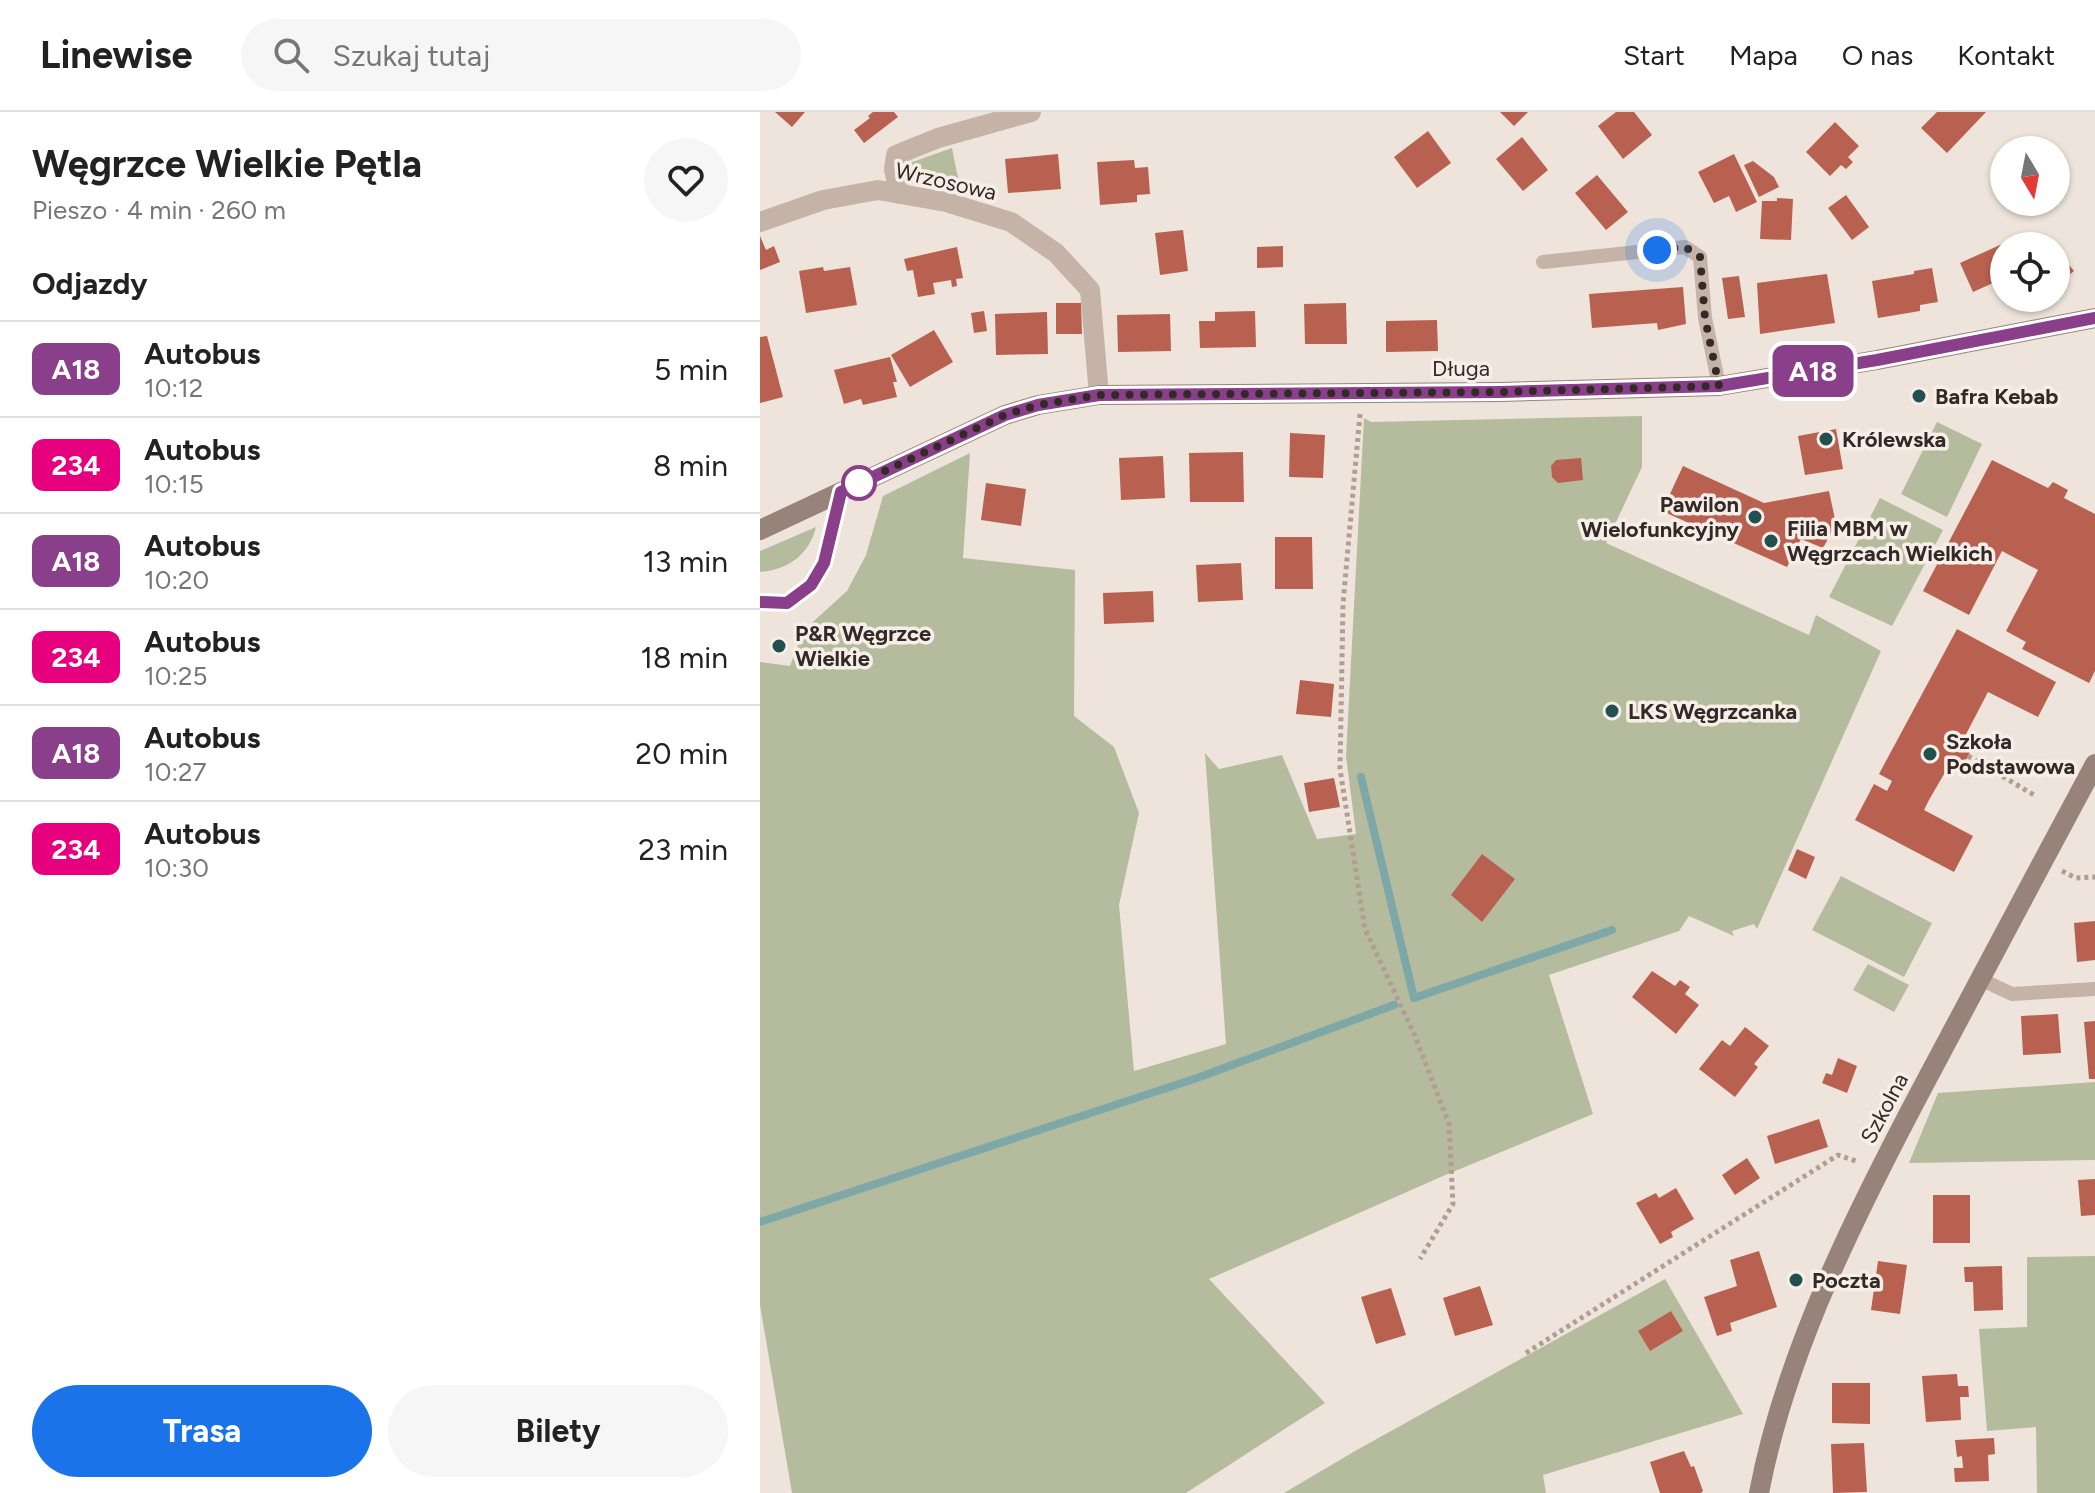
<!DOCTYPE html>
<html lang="pl">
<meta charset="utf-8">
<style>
body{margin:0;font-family:Figtree,sans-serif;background:#f6f6f6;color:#222;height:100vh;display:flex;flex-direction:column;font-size:30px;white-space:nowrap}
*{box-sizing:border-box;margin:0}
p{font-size:26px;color:#767676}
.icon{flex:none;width:44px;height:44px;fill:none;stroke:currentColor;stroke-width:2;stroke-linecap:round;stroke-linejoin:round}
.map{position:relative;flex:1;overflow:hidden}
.drawer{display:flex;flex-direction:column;background:#fff;width:760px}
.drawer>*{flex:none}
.badge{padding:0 16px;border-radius:12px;font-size:28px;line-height:52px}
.needle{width:52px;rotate:170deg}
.buttons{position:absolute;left:1230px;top:24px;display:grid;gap:16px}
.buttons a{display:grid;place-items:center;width:80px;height:80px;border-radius:50%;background:#fff;box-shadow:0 2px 6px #0004;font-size:40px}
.you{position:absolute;width:40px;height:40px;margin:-20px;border:6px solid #fff;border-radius:50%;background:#1a73e8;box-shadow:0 0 0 12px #1a73e833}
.map>.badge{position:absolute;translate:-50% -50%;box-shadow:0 0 0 4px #fff}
h2{padding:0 32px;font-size:30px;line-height:72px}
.round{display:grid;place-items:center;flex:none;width:84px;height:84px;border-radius:42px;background:#f6f6f6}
.summary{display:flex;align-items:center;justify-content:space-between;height:136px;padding:0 32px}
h1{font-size:38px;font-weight:700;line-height:60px}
.primary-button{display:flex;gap:16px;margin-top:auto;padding:16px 32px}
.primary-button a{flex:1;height:92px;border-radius:48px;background:#1a73e8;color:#fff;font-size:32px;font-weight:700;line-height:92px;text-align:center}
.primary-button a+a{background:#f6f6f6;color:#222}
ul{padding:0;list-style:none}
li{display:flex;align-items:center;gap:24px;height:96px;padding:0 32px;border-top:2px solid #e0e0e0}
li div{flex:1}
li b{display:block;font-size:30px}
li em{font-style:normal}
li .badge{min-width:88px;font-weight:700;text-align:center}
header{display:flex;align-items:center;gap:48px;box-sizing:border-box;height:112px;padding:0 40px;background:#fff;border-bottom:2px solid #e0e0e0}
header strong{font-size:38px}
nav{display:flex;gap:44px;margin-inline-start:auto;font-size:28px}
.search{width:560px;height:72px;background:#f6f6f6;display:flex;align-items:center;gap:20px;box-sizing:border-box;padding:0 28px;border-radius:44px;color:#767676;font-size:30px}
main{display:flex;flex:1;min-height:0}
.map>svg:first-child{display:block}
.green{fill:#b4bc9d}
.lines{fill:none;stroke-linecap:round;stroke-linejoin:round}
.stream{stroke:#7da8a7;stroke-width:8}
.building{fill:#b86150}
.path{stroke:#b19d93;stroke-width:5;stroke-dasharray:4 4;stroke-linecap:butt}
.lane{stroke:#c5b3a8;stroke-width:14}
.street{stroke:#c5b3a8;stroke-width:20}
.secondary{stroke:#98837a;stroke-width:20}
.line-casing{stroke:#fff;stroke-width:18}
.line{stroke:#893f8a;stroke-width:12}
.walk{stroke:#332a28;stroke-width:8;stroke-dasharray:0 14.4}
.poi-dot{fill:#22504f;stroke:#f7eee7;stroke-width:3}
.stop-dot{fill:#fff;stroke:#893f8a;stroke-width:4}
.labels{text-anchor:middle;stroke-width:7;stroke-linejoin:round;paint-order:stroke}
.street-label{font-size:22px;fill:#332a28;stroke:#f7eee7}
.poi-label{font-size:22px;font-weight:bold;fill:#332a28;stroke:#f7eee7;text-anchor:start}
</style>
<header>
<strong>Linewise</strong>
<div class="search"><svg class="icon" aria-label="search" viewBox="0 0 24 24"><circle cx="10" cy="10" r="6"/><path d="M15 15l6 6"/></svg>Szukaj tutaj</div>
<nav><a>Start</a><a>Mapa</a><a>O nas</a><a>Kontakt</a></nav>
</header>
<main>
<section class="drawer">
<div class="summary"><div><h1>Węgrzce Wielkie Pętla</h1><p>Pieszo · 4 min · 260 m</p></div><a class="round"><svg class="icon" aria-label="heart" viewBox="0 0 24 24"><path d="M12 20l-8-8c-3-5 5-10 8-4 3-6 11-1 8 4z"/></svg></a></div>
<h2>Odjazdy</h2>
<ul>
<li><span class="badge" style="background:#893f8a;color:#fff">A18</span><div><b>Autobus</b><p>10:12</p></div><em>5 min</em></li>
<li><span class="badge" style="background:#e6007e;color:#fff">234</span><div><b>Autobus</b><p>10:15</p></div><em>8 min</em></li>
<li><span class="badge" style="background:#893f8a;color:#fff">A18</span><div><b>Autobus</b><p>10:20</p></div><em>13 min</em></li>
<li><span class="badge" style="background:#e6007e;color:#fff">234</span><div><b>Autobus</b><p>10:25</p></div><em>18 min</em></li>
<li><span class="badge" style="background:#893f8a;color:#fff">A18</span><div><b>Autobus</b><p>10:27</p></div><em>20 min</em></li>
<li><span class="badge" style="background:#e6007e;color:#fff">234</span><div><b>Autobus</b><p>10:30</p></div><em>23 min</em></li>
</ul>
<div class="primary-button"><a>Trasa</a><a>Bilety</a></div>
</section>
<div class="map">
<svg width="1335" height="1381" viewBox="0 0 1335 1381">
<rect width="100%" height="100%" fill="#eee4db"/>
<path class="green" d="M192,36L200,76L151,72L142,65L144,53Z
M882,304V355L846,431L1049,523L1056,503L1121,539L997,817L994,812L972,819L974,824L929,804L919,819L789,863L833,1002L683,1064L449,1167L565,1291L426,1381H32L0,1193V550L30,554L44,518L87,479L106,443L123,384L210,341L203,446L315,458L314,604L354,635L379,701L359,793L374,959L466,932L445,641L459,657L522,643L557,727L596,722L586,644L604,306L611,310Z
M1177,310L1222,332L1187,405L1141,382Z
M1120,386L1183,418L1132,514L1069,485Z
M56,415C49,443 28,458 0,460V439Z
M1081,764L1172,811L1144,865L1052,818Z
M1108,852L1149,873L1134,900L1093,878Z
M1335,970V1048L1149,1051L1178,981Z
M1335,1144V1381H1277L1276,1315L1227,1319L1219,1217L1267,1215V1145Z
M905,1167L983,1302L783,1363L786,1381H524L595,1339Z"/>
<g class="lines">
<path class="stream" d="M601,665L654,886L852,818
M0,1110L437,966L634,893"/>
</g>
<path class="building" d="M15,0H45L32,15Z
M113,0H134L138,5L104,31L94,18L110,6L108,4Z
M740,0H768L754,14Z
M856,0H874L892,23L863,47L838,14Z
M1177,0H1226L1187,41L1161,16Z
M1075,10L1099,34L1088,45L1093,50L1086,57L1081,53L1070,64L1046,40Z
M668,19L691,51L657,76L634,45Z
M762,25L788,58L763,79L736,47Z
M298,42L301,77L248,81L245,47Z
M974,42L997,90L976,100L969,84L954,91L938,60Z
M374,48L375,56L388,55L390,82L377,83V90L340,93L337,50Z
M993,49L1014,65L1019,75L999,85L984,53Z
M837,63L868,100L846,118L815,81Z
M1086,83L1109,115L1092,128L1068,96Z
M1017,86L1033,87L1031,128L1000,127L1002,89H1017Z
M423,118L428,159L400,163L395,121Z
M0,124L6,138L14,134L20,150L0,158Z
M1260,124L1264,134H1244V166L1213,180L1200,151Z
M523,134V155L497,156V135Z
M197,135L203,166L196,167L197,174L192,175L191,168L173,171L175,182L158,185L153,158L147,159L144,147Z
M1296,138L1314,159L1296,173Z
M63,155L64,159L90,155L97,193L46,201L39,159Z
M1172,156L1178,190L1160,193V199L1118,206L1112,169L1154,162V159Z
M1067,162L1075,211L1000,222L997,171Z
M979,164L985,205L968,207L962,166Z
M923,175L926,212L898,218L897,211L832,216L829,182Z
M296,191H321L322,222H296Z
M586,191L587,232H545L544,192Z
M224,199L227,219L214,221L211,201Z
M495,199L496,235L440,236L439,209H455V200Z
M287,200L288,242L236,243L235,202Z
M410,202L411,239L358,240L357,203Z
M677,208L678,239L626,240V209Z
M174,218L193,250L150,275L131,243Z
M7,224L23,285L0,291V225Z
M130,245L137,270H133L137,285L103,293L101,287L84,292L74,258Z
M1076,317L1083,357L1045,363L1038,324Z
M530,321L565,323L563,366L529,365Z
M483,340L484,390H430L429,341Z
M403,344L405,386L361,388L359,346Z
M821,346L823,368L798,371L792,365L791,354L796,348Z
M1232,348L1288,376L1293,370L1308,378L1304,386L1335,402V559L1329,571L1262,537L1266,530L1246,519L1278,458L1242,439L1209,503L1163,479Z
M923,354L1004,391L1069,379L1076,412L1063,436L1041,427L1027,455L902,399Z
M226,371L266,377L261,414L221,408Z
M515,425H552L553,477H515Z
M481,451L483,488L438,490L436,453Z
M393,479L394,510L344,512L343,481Z
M1197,517L1296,570L1278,605L1228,580L1203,628L1213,634L1202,656L1191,650L1169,688L1164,698L1213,724L1194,760L1095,708L1114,672L1127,679L1132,669L1119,662Z
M540,568L574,572L571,605L536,602Z
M574,666L580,695L549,700L544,671Z
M1037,737L1055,745L1046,767L1028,758Z
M722,742L755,767L722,810L691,783Z
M1335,809V848L1317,850L1314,811Z
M892,859L915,874L920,868L930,875L925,882L939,893L916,922L872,885Z
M1298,902L1301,941L1263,943L1261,904Z
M1335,909V967H1329L1324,910Z
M985,915L1009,934L994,952L998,955L975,985L939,957L962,928L970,934Z
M1078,946L1097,954L1087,981L1062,971L1066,961L1072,963Z
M1059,1007L1068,1035L1015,1052L1007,1024Z
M987,1046L1000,1066L975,1083L962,1063Z
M1335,1067V1103L1321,1104L1318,1068Z
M916,1076L934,1107L911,1120L913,1125L900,1132L876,1091L896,1081L899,1086Z
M1173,1083H1210V1131H1173Z
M999,1139L1017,1195L970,1211L972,1219L957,1224L944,1185L977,1174L970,1148Z
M1118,1149L1147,1153L1140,1202L1111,1198Z
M1242,1154L1243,1198L1214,1199L1213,1170H1205L1204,1155Z
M720,1174L733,1213L695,1224L683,1186Z
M631,1176L646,1223L616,1232L601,1185Z
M911,1199L923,1219L890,1239L878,1219Z
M1197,1262L1198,1274H1208L1209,1285H1200L1201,1308L1166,1310L1162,1264Z
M1072,1271H1110V1312L1072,1311Z
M1234,1326L1235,1342L1228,1343L1229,1369L1195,1370L1194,1356H1203L1202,1344L1197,1345L1195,1328Z
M1104,1331L1107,1380L1073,1381L1071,1332Z
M924,1339L931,1355L934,1354L943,1379L941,1381H900L890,1350Z"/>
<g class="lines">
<path class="path" d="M600,302L583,492L580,657L605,817L655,924L689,1012L693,1092L660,1147
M1208,644L1274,683
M1302,759L1316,766L1335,765
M766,1241L1078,1043L1099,1050"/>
<path class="lane" d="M783,150L925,135L940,145L945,206L959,274
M0,490L27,491L51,473L64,451L81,380
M1220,867L1252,882L1335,877"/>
<path class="street" d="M139,82L134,57L136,43L178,26L271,0
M0,110L63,88L118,78L186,90L251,110L296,141L330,178L339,283"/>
<path class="secondary" d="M0,418L245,303L278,293L339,283L741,280L959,274L1117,248L1335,206
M999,1381C1026,1238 1099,1095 1167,967C1222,862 1279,757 1335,652"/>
</g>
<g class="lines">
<g class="line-casing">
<path id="line" d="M0,490L27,491L51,473L64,451L81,380L245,303L278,293L339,283L741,280L959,274L1117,248L1335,206"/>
</g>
<use href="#line" class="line"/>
<path class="walk" d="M99,371L245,303L278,293L339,283L741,280L959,274L945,206L940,145L925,135L897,138"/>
</g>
<g class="poi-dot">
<circle cx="1159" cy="284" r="8"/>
<circle cx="1066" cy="327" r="8"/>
<circle cx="995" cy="405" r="8"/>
<circle cx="1011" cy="429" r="8"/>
<circle cx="19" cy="534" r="8"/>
<circle cx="852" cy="599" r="8"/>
<circle cx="1170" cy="642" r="8"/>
<circle cx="1036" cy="1168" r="8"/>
</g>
<circle class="stop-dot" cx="99" cy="371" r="16"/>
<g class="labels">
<g class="street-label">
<text transform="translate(186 69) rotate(13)" y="8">Wrzosowa</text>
<text x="701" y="264">Długa</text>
<text transform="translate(1124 996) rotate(-62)" y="8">Szkolna</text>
</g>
<g class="poi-label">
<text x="1175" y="292">Bafra Kebab</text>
<text x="1082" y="335">Królewska</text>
<text x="979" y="400" text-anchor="end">Pawilon<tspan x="979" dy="25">Wielofunkcyjny</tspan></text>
<text x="1027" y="424">Filia MBM w<tspan x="1027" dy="25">Węgrzcach Wielkich</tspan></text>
<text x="35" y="529">P&amp;R Węgrzce<tspan x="35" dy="25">Wielkie</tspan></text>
<text x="868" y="607">LKS Węgrzcanka</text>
<text x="1186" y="637">Szkoła<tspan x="1186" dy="25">Podstawowa</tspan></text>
<text x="1052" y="1176">Poczta</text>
</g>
</g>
</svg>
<div class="buttons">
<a><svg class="needle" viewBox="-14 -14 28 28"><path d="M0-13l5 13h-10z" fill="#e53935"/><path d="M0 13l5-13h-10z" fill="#767676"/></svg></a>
<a><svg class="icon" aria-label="locate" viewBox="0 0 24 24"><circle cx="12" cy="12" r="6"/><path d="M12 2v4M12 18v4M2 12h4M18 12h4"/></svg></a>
</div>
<div class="you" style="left:897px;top:138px"></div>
<b class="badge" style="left:1053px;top:259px;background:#893f8a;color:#fff">A18</b>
</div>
</main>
